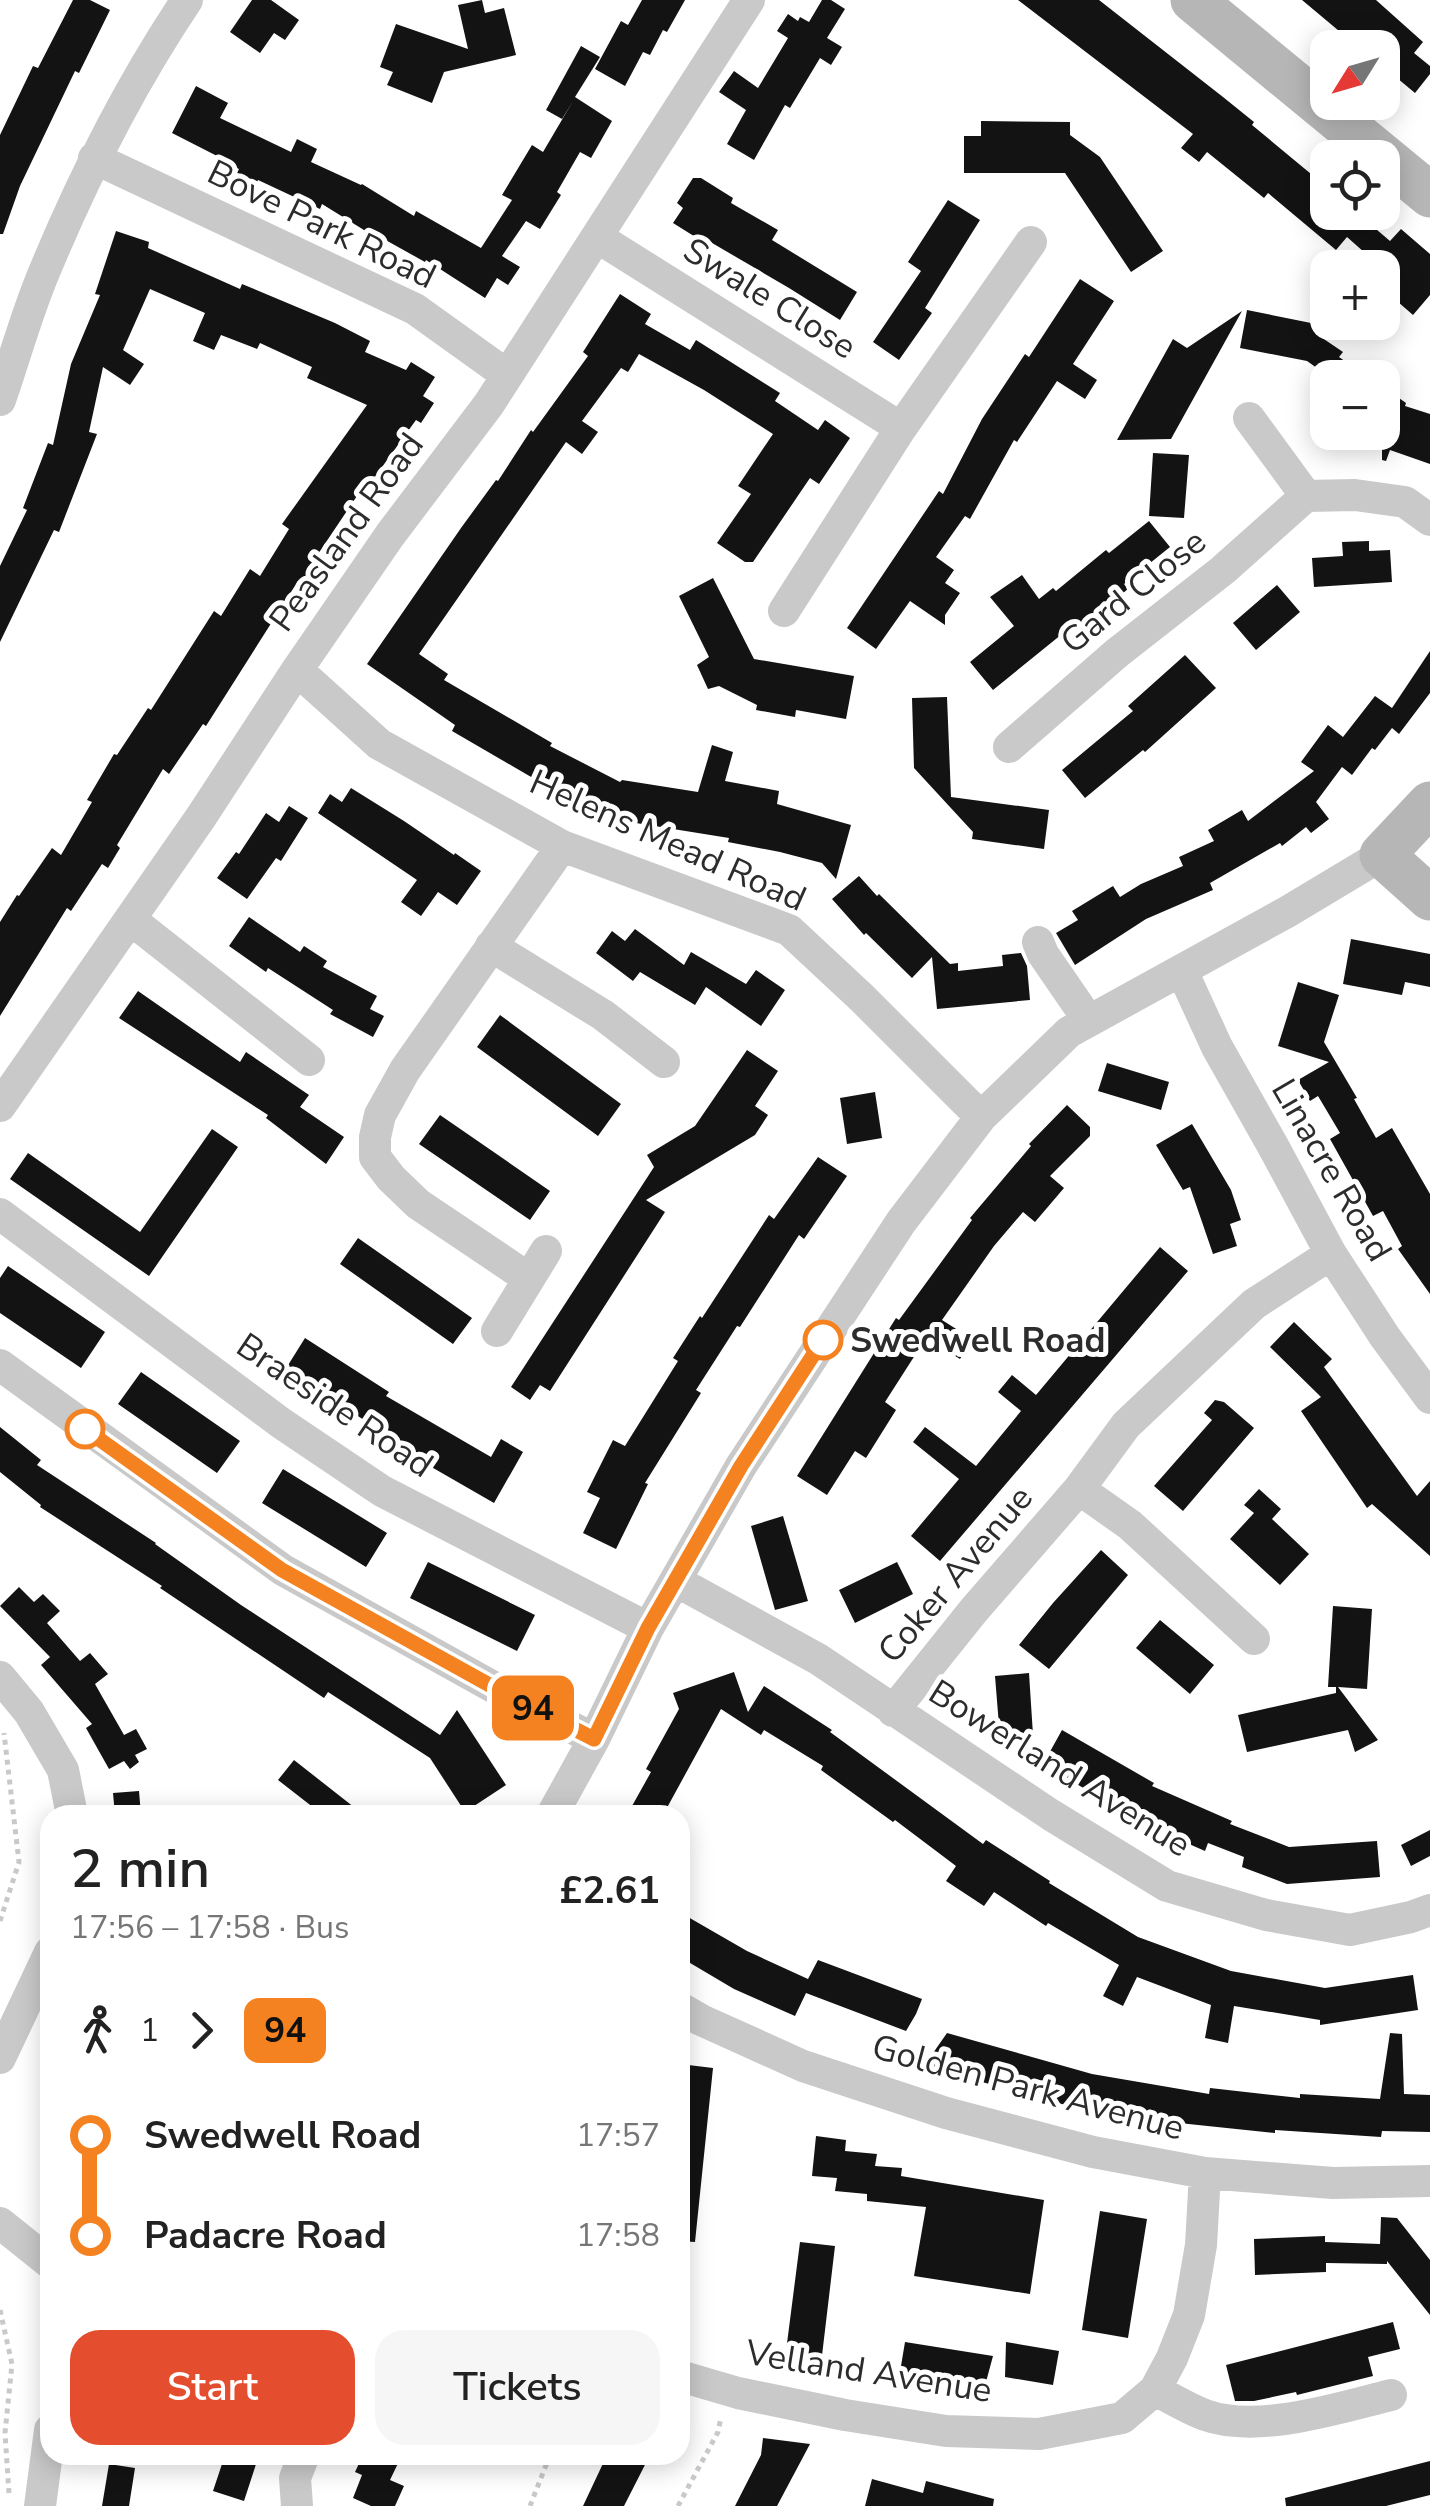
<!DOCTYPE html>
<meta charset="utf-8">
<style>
body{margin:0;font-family:"Nunito Sans",sans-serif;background:#f6f6f6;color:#222;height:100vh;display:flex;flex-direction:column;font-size:38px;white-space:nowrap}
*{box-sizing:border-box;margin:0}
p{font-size:32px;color:#767676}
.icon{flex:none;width:55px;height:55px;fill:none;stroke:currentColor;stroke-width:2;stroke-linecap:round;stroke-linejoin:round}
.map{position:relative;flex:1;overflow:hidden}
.details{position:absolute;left:40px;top:1805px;width:650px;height:660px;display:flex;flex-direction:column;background:#fff;border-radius:30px;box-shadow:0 5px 25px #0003}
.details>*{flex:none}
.badge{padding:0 20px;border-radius:15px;font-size:35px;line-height:65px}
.needle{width:65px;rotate:233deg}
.tools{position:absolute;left:1310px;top:30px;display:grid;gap:20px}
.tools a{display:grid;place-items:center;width:90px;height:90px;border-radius:20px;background:#fff;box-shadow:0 5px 25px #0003;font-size:50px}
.map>.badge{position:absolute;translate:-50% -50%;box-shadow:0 0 0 5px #fff}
.legs{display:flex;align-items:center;gap:15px;height:110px;padding:0 30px;font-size:32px}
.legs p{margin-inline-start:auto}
.head{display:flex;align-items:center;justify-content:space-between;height:170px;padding:0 30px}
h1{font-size:55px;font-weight:600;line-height:75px}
.action{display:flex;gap:20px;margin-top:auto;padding:20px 30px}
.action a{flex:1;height:115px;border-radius:30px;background:#e44d2d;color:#fff;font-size:40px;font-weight:600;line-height:115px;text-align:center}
.action a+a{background:#f6f6f6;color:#222}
ul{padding:0 30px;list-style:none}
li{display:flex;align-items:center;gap:35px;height:100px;font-size:38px}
li i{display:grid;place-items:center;width:15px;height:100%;margin:0 12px;background:currentColor}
li i::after{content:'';width:25px;height:25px;margin:-12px;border:8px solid;border-radius:50%;background:#fff}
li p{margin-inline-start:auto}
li:first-child i{background:linear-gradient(#0000 50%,currentColor 0)}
li:last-child i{background:linear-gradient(currentColor 50%,#0000 0)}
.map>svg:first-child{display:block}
.building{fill:#131313}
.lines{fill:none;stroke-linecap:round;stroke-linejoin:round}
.path{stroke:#c9c9c9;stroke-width:5;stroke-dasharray:5 5;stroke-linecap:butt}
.street{stroke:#c9c9c9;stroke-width:32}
.secondary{stroke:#b6b6b6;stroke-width:45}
.line-1-casing{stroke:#fff;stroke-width:22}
.line-1{stroke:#f58220;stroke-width:15}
.stop-1-dot{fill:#fff;stroke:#f58220;stroke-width:5}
.labels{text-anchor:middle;stroke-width:10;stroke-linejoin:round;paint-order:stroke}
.street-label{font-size:35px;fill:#2c2c2c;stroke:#fff}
.stop-label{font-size:35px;font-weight:bold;fill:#2c2c2c;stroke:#fff;text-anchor:start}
</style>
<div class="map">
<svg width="1430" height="2506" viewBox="0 0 1430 2506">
<rect width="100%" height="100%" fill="#fff"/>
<path class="building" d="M73,0H90L110,10L79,73L75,71L20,186L3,234H0V135L33,66L38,68Z
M252,0H271L299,20L285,40L274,33L260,53L230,32Z
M482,0L485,13L504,8L516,55L444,72L432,103L387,85L393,72L380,67L396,24L468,49L458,5Z
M642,0H685L667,32L663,30L650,55L643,52L625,86L595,69L621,21L628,25Z
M822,0H831L845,9L827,38L842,47L831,65L820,58L790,108L785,105L754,160L727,144L746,110L719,92L734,71L758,88L788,38L777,31L788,14L798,21L800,17L809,22Z
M1018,0H1099L1223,97L1254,122L1252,125L1328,188V212H1367L1363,218L1390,241L1401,229L1430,254V295L1413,315L1382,288V268L1347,237L1336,250L1268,193L1264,198L1207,152L1199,162L1181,148L1193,134Z
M1302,0H1376L1423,42L1414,53L1430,66V74L1415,93L1397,78L1382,94V48H1335L1345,36Z
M581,46L600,57L575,97L612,121L591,158L580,152L557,192L561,195L540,229L526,221L502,256L520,267L508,285L497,278L485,298L426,260L425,262L373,233L372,235L322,204L320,209L258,180L257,182L237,173L239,169L220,160L221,158L172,133L196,86L228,103L220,118L291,152L297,139L317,149L311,162L361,185L362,184L414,216L416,211L481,248L512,200L502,195L532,145L543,152L573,101L562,119L546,110Z
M981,121L1070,122V135L1100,157L1163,251L1131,272L1065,173H964V136H981Z
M693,178H701L733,198L731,203L778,230L772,240L857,292L840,320L789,288L707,240L705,243L673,223L683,208L677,203Z
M948,200L980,220L925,308L932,313L899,360L873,342L921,271L908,262Z
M116,231L149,242L148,248L240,289L242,284L335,323L370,341L365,352L406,370L411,362L435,377L423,396L434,403L421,423L416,420L364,492L361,490L312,563L317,566L306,586L298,581L206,726L203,724L169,774L163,769L117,845L120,848L108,868L102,864L71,911L67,908L0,1016V922L17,895L19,896L52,848L61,855L92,802L87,800L114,754L117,755L148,708L151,710L214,611L221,616L250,569L260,576L289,529L282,524L367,405L307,378L312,367L260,343L257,349L221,335L214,350L193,341L205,313L150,289L123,350L144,364L130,385L103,367L89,432L97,434L59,532L54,530L0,642V566L27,510L23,508L48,443L53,445L71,364L100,295L95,294Z
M1080,279L1114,301L1073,364L1097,380L1085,399L1057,381L1017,442L1014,440L970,519L965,516L936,557L954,570L945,583L960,593L945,615V625L910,601L876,649L847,628L939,491L943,494L982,419L1025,354L1029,357Z
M620,294L651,314L645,324L690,350L696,340L780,393L775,401L818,430L825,420L850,438L819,484L810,478L753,562H745L717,543L751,494L738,486L773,434L704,390L639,354L628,372L621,368L582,421L598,432L582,454L566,442L419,654L448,674L444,680L552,743L550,746L620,782L622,780L698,792L712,745L733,752L725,781L779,791L777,804L851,825L836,879L822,863L780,852L728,842L729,838L611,819L538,781L452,731L455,725L367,664L461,528L496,480L498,481L531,430L533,432L588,356L583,352Z
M1247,310L1316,324L1315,333L1343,352L1339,357L1369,378H1331L1307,361L1240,348Z
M1242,311L1171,439L1117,440L1173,339L1187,348Z
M1382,386L1406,403L1405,406L1430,414V464L1390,450L1386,461L1382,460Z
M1153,453L1189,455L1184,518L1149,516Z
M1149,521L1170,547L1124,584L1128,589L1071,635L1067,630L993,690L970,662L1014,626L990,597L1022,575L1039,599L1053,588L1056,591L1106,550L1109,553Z
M1369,541V551L1390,550L1392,582L1314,587L1312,558L1343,556L1342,542Z
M713,578L754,659L854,676L846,719L796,710L795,717L756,710L757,705L719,686L708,689L697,665L709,657L679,596Z
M1277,585L1300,612L1256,650L1233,623Z
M1430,651V693L1399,734L1392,728L1375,750L1372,748L1352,775L1342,767L1316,802L1329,819L1311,833L1306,827L1282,846L1280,843L1210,883L1213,890L1146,919L1075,965L1056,933L1078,920L1072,911L1113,886L1120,897L1141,884L1183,866L1179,857L1214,841L1208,830L1242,810L1248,821L1314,771L1301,762L1328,725L1343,737L1375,696L1392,708Z
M1185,655L1216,688L1145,752L1143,750L1085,798L1062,770L1133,711L1128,706Z
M947,697L951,797L1049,810L1044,849L972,839L973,832L914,768L912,698Z
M351,788L404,821L454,855L455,853L481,871L457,905L438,892L421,916L401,902L417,880L318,813L330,794L342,802Z
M289,806L308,818L281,861L276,858L247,899L217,878L236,852L239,854L266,813L279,822Z
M859,876L877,896L879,894L950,964L958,963V971L1003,966L1002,955L1021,953L1027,966L1030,1000L937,1009L932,957L912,978L866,933L864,935L832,899Z
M249,917L300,952L304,946L327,961L323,967L377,996L370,1009L384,1016L373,1037L330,1014L333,1010L268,968L266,972L229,946Z
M635,929L684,965L691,952L746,984L756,970L785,990L761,1026L706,987L695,1005L640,972L633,981L596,953L612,931L625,941Z
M1351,939L1430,954V987L1405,982L1402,995L1343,984Z
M1298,982L1339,995L1324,1042L1357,1098L1354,1099L1376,1138L1392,1128L1430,1194V1294L1398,1249L1402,1246L1383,1211L1373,1216L1330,1139L1340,1133L1318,1096L1310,1101L1298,1080L1329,1062L1278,1046Z
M138,991L240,1062L246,1052L309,1095L300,1107L344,1137L326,1164L266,1118L268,1115L119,1018Z
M500,1015L621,1104L598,1136L477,1047Z
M747,1050L778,1071L755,1106L768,1115L755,1135L646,1200L665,1212L550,1391L540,1385L530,1400L511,1387L654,1167L647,1155L695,1126Z
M1107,1063L1169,1082L1161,1110L1098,1091Z
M875,1092L882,1138L847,1144L840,1098Z
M1067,1105L1090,1127V1136L1050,1176L1064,1188L1035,1222L1023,1212L994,1246L942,1320L972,1339L960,1359L926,1338L885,1402L896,1410L866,1458L855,1451L827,1495L797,1476L896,1318L899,1320L972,1220L970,1218L1031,1146L1029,1144Z
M440,1115L550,1191L530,1220L419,1144Z
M1192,1124L1231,1190L1241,1220L1230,1224L1237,1246L1213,1254L1190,1187L1183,1190L1156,1145Z
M212,1129L238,1147L149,1276L10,1179L28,1153L140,1232Z
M818,1157L847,1176L804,1239L799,1235L740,1327L737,1326L696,1390L701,1393L645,1483L648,1484L616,1549L583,1533L600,1498L587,1492L613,1440L625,1446L678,1361L673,1358L700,1316L702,1318L769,1215L774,1219Z
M358,1238L472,1318L453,1344L340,1264Z
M1160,1247L1188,1271L940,1561L911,1536L959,1479L913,1442L925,1427L976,1466L1021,1411L998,1392L1012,1375L1036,1395Z
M8,1266L105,1332L81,1368L0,1313V1278Z
M1294,1322L1332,1359L1324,1367L1417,1496L1430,1481V1556L1372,1504L1367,1508L1301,1411L1321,1397L1270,1347Z
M305,1338L389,1392L386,1396L491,1457L501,1439L523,1452L494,1503L388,1442L391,1437L285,1370Z
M141,1372L240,1441L217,1473L118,1404Z
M1215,1400L1224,1402L1254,1428L1183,1511L1154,1486L1212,1420L1204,1413Z
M0,1427L41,1460L37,1465L156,1543L155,1544L241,1605L440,1735L457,1710L506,1785L465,1812L430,1758L328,1692L324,1698L160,1588L162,1586L40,1507L41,1505L0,1472Z
M283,1469L387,1533L366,1567L262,1503Z
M1259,1489L1281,1509L1272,1519L1309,1554L1280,1585L1230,1539L1254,1513L1244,1505Z
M783,1516L808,1601L775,1610L751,1526Z
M1101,1550L1128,1575L1049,1669L1019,1645L1053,1603Z
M428,1562L535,1615L517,1651L410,1598Z
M897,1562L913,1594L855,1623L839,1590Z
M19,1587L34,1602L43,1594L60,1611L47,1623L80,1661L90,1653L108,1674L95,1684L124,1735L136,1729L147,1749L135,1755L139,1762L130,1769L124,1761L109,1769L86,1728L92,1724L41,1665L50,1657L0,1606Z
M1333,1606L1372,1609L1367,1689L1338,1687L1378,1740L1355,1752L1348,1730L1247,1752L1238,1715L1336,1693V1687H1328Z
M1160,1620L1214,1665L1190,1694L1136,1648Z
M734,1672L748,1712L764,1686L832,1730L830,1732L983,1844L986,1840L1050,1881L1049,1883L1138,1937L1231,1971L1325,1988L1413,1975L1418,2010L1320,2025V2020L1234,2006L1228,2043L1205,2038L1211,2005L1137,1977L1123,2006L1103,1996L1119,1965L1048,1923L1046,1926L994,1892L984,1906L946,1881L956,1866L895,1820L893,1822L821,1770L823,1766L764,1730L761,1735L721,1709L663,1815H627L651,1772L646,1769L679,1709L673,1693Z
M1029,1673L1033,1735L1000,1738L995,1676Z
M1062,1730L1154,1783L1152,1786L1232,1821L1230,1824L1289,1847L1377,1841L1380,1877L1287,1884L1242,1867L1244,1857L1208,1843L1205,1851L1141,1823L1047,1766V1757Z
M294,1760L364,1815H323L278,1780Z
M139,1791L141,1815H115L113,1793Z
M1430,1830V1856L1411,1866L1401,1845Z
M688,1917L747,1951L808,1979L818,1960L922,1999L916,2014L906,2031L806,1993L795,2016L734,1989L680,1957V1931Z
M947,2033L1092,2074L1209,2094L1210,2088L1300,2098V2094L1380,2099L1390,2033L1402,2034L1404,2094L1430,2095V2132L1382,2131L1381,2137L1275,2130V2133L1179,2123L1178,2126L1082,2107L1081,2110L994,2083L993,2085L924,2066Z
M680,2064L713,2068L695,2242L680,2241Z
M816,2136L846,2140L845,2151L877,2154L875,2166L902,2168L901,2176L1044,2200L1030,2294L914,2276L926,2207L867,2201V2194L835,2191L837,2178L812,2176Z
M1100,2211L1147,2219L1128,2338L1082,2330Z
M1381,2217L1397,2218L1430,2260V2315L1387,2261V2264L1326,2263V2272L1255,2275L1254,2239L1325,2236V2242L1380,2244Z
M800,2242L835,2246L821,2364L785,2359Z
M1393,2322L1400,2349L1368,2357L1373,2376L1297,2395L1296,2392L1254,2401H1235L1226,2365Z
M905,2342L993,2356L983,2393L899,2378Z
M1006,2342L1059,2351L1053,2385L1005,2377Z
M763,2438L810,2444L777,2506H735L761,2455Z
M225,2455H259L244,2501L213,2491Z
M363,2455H402L390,2480L404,2486L395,2506H371L353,2498L362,2475L355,2472Z
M607,2455H650L624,2506H583Z
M1430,2461V2495L1386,2506H1286L1285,2498Z
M109,2464L135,2468L129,2506H102Z
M872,2479L923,2493L926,2481L994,2499L993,2506H865Z"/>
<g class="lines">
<path class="path" d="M0,1921L19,1862L4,1733
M0,2310L12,2364L5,2433L9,2493
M530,2506L550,2455
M678,2506L718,2432L721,2417"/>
<path class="street" d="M94,158L415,309L507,375
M597,237L901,428
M0,400C15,357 27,312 45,270C84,176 130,85 187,0
M1249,418L1306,496
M784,611L901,428L1031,242
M297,670L379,744L562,846L789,930L862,998L981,1117
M1009,747L1117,653L1223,570L1306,496L1355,495L1405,502L1430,520
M130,919L309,1060
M1038,942L1043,954L1089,1021
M491,946L603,1015L664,1062
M1182,971L1217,1047L1273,1146L1331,1254L1385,1337L1430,1398
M0,1106L201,817L297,670L390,535L489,404L749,0
M0,1214L281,1423L382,1491L648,1628
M528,1278L418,1204L391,1178L375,1157V1137L380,1115L405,1070L562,846
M497,1331L546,1251
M0,1365L283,1570L504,1693L594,1739
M1079,1489L1130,1525L1254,1639
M676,1581L818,1659L1051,1815L1167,1886L1266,1915L1350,1930L1411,1917L1430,1910
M0,1677L29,1712L63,1770L72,1815
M893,1711L974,1610L1079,1489L1126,1425L1254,1304L1331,1254
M552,1815L594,1739L648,1628L741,1466L901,1222L981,1117L1069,1032L1287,912L1382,855
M680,2008L701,2020L803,2066L946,2113L1093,2152L1205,2173L1333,2183L1430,2181
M0,2058L50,1952
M0,2223L50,2263
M680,2376L738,2393L845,2415L946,2431L1039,2434L1122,2418L1155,2390L1172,2358L1189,2315L1201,2245L1205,2173
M1155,2390C1171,2398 1188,2409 1205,2415C1258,2434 1338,2408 1391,2395
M40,2506L50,2430
M297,2506L295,2478L304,2455"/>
<path class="secondary" d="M1193,0L1430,195
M1430,804L1382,855L1430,898"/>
</g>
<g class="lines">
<g class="line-1-casing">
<path id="line-1" d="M85,1429L282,1570L504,1693L594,1739L648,1628L741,1466L823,1340"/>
</g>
<use href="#line-1" class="line-1"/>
</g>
<g class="stop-1-dot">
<circle cx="823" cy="1340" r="18"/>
<circle cx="85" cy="1429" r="18"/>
</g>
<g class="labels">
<g class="street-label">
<text transform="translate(322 224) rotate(26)" y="12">Bove Park Road</text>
<text transform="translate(770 298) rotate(32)" y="12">Swale Close</text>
<text transform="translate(346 532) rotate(-54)" y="12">Peasland Road</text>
<text transform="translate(1133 591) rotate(-39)" y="12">Gard Close</text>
<text transform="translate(668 840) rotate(24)" y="12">Helens Mead Road</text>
<text transform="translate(1332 1170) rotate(60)" y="12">Linacre Road</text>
<text transform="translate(335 1405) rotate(34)" y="12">Braeside Road</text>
<text transform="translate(955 1574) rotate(-50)" y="12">Coker Avenue</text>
<text transform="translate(1060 1768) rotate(32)" y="12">Bowerland Avenue</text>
<text transform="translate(1028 2087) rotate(15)" y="12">Golden Park Avenue</text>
<text transform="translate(869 2371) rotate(9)" y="12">Velland Avenue</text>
</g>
<g class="stop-label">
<text x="850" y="1352">Swedwell Road</text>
</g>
</g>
</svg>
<div class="tools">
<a><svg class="needle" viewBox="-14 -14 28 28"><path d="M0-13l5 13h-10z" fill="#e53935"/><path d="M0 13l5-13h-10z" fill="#767676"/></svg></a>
<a><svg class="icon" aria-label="locate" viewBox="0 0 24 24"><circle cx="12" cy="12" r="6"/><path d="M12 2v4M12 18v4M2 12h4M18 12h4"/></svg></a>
<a>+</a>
<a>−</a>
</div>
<b class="badge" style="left:533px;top:1708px;background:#f58220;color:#111">94</b>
<section class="details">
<div class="head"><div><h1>2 min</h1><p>17:56 – 17:58 · Bus</p></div><b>£2.61</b></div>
<div class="legs"><svg class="icon" aria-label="walk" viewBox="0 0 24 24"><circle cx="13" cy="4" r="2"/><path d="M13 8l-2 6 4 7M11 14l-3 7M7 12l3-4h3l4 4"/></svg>1<svg class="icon" aria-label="forward" viewBox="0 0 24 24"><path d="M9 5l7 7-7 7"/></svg><b class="badge" style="background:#f58220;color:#111">94</b></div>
<ul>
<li><i style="color:#f58220"></i><b>Swedwell Road</b><p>17:57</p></li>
<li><i style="color:#f58220"></i><b>Padacre Road</b><p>17:58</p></li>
</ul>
<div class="action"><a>Start</a><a>Tickets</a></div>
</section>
</div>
